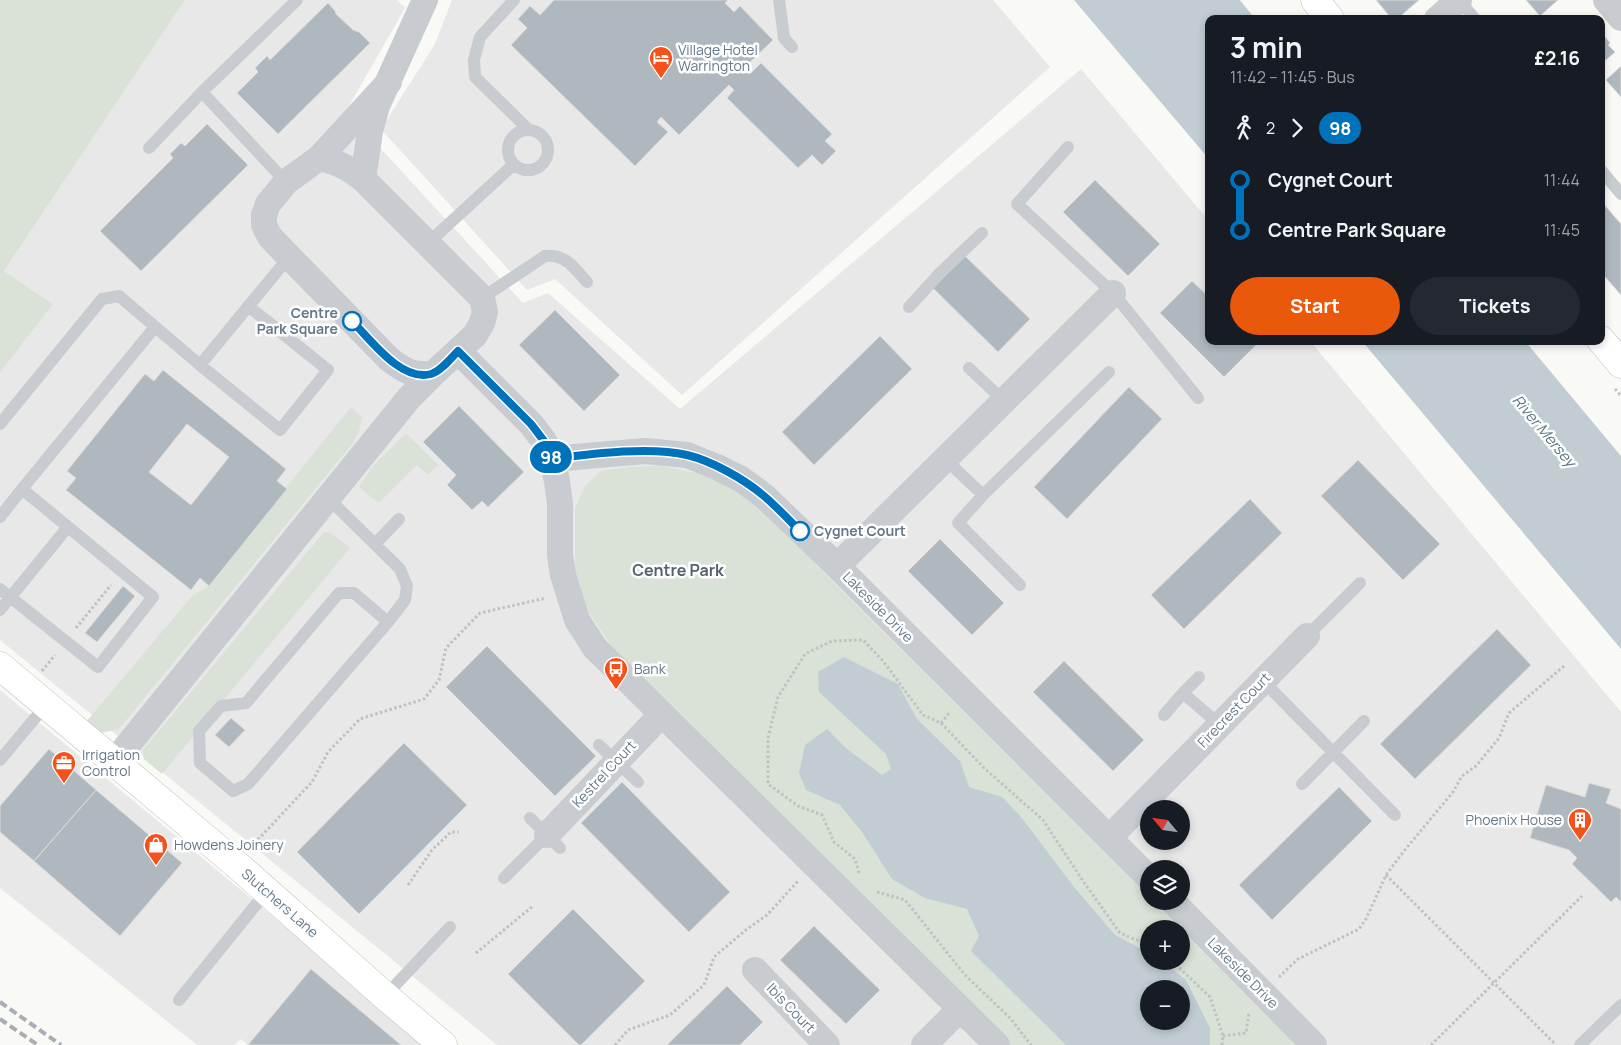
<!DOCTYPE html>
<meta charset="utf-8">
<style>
body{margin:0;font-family:Manrope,sans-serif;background:#242831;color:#f1f3f6;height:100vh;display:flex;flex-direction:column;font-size:19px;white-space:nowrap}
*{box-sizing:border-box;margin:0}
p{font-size:16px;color:#9ea1a6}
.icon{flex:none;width:28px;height:28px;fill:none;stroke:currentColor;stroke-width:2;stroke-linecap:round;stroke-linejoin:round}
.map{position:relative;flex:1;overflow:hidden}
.panel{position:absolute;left:1205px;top:15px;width:400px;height:330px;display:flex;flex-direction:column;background:#171b24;border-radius:10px;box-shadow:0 2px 8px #0003}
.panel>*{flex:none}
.badge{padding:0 10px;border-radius:16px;font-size:18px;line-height:32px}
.needle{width:32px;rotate:299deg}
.buttons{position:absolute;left:1140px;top:800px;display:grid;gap:10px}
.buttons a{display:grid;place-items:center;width:50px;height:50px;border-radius:50%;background:#171b24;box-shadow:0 2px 8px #0003;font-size:25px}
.map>.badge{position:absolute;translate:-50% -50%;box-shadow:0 0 0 2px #fff}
.legs{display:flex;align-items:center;gap:8px;height:55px;padding:0 25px;font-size:16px}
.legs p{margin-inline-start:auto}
.summary{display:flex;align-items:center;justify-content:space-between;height:85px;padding:0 25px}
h1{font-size:28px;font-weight:700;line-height:38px}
.button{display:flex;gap:10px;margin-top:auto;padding:10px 25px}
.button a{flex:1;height:58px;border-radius:30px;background:#ea580c;color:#fff;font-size:20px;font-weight:700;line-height:58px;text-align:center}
.button a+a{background:#242831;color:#f1f3f6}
ul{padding:0 25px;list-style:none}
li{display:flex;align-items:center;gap:18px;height:50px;font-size:19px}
li i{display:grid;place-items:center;width:8px;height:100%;margin:0 6px;background:currentColor}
li i::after{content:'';width:12px;height:12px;margin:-6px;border:4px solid;border-radius:50%;background:#171b24}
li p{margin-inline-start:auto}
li:first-child i{background:linear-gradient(#0000 50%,currentColor 0)}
li:last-child i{background:linear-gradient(currentColor 50%,#0000 0)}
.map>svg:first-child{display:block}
.built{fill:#e7e8e7;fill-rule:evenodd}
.green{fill:#dae1d6;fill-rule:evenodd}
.water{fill:#c1cdd2;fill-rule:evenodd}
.building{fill:#afb8be;stroke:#dadbd8;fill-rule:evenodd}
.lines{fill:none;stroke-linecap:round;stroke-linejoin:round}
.trunk-casing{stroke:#babec1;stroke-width:29}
.path{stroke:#bfc2c4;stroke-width:3;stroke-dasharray:2.5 2.5;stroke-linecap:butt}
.service{stroke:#c8ccd0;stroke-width:12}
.minor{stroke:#c8ccd0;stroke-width:26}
.trunk{stroke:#fff;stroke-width:28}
.rail{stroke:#a8aeb4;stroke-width:4;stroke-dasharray:8 4;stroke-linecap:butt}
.line-1-casing{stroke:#fff;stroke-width:11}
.line-1{stroke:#0072bc;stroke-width:8}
.stop-1-dot{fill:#fff;stroke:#0072bc;stroke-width:2.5}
.labels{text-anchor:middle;stroke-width:5;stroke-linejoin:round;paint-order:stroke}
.poi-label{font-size:14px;fill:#65798a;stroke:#fff;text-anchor:start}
.stop-label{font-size:14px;font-weight:bold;fill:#65798a;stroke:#fff;text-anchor:end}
.street-label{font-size:14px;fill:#65798a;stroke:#fff}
.water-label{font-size:15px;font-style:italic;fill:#5c747e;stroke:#fff}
.quarter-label{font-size:16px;font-weight:bold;fill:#54626e;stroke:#fff}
</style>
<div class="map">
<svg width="1621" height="1045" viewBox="0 0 1621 1045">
<rect width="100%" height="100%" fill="#f9f9f6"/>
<path class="built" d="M185,0H397L405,8L346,111L523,303L548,293L680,409L1081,69L1209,221V341H1310L1621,712V1045H497L0,640V373L53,304L4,271ZM1149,809H1181V841H1149ZM1149,869H1181V901H1149ZM1149,929H1181V961H1149ZM1149,989H1181V1021H1149Z
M452,0H993L1050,67L682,395L555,279L527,290L381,129L435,44Z
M0,690L300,939L422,1045H248L241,1039L234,1045H197L0,888Z"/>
<path class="green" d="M0,0H185L4,271L53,304L0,373Z
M351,407L362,417L359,432L352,444L119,729L100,733L86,722L193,595L204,590Z
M406,433L438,465L428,475L417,465L379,503L359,487L372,467Z
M661,466L701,474L735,489L760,509L1149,897V901H1153L1180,929H1149V961H1181V930L1296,1045H1010L681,714L616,652L585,607L575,571V509L585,486L601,471L630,467ZM1149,989H1181V1021H1149Z
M324,532L331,533L350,548L162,774L144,759L143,750Z"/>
<path class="water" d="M1074,0H1240L1255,19H1209V159Z
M1362,341H1525L1621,456V649Z
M844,657L898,684L917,719L960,761L969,787L1002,797L1021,817L1074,887L1115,935L1149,953V961H1162L1186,980L1210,1028V1045H1066L971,951L979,936L967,909L925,898L892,879L862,832L840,805L806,790L799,773L805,745L827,729L847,749L882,775L891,769L886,754L819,692L818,672ZM1149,989H1181V1021H1149Z"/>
<path class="building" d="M554,0H728L725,3L734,12L740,6L773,40L746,66L752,72L761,63L832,134L825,141L836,151L822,165L812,155L798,168L727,98L734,90L729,85L679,135L661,117L657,122L668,132L635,166L511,45L527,28L518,19L530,6L540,15Z
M1376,0H1419L1397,19H1392Z
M1526,0H1558L1540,16Z
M328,3L335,11L336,14L353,30L359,32L370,43L278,134L237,93L258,72L255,68L267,56L270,60Z
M1601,32L1610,43L1608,45L1615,52L1601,64Z
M1621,66V97L1606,80Z
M207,124L248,165L141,271L100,231L173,158L170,154L181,143L185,146Z
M1095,180L1160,244L1128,276L1063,212Z
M1601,201L1621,224V295L1601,272Z
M965,256L1030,319L998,352L933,288Z
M1192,281L1209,297V341H1254L1257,344L1224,377L1160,313Z
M555,310L620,375L584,411L519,345Z
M880,336L912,369L814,465L782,432Z
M163,370L286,469L277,481L287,489L209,586L200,578L191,590L66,490L76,478L67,471L145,374L154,381ZM187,424L229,457L191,505L149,472Z
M1129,387L1162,419L1067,519L1034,487Z
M459,406L524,472L488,507L482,501L472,510L447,485L456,475L423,442Z
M1358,460L1440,544L1403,580L1321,496Z
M1250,499L1282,533L1184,629L1151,595Z
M940,539L1004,603L972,635L908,571Z
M123,586L135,596L97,642L85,633Z
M1497,629L1531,665L1415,779L1380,744Z
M487,646L596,756L555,796L446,687Z
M1064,661L1144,740L1113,771L1033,692Z
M231,718L245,730L229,747L215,735Z
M404,743L467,805L359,914L297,852Z
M49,749L96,790L34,861L0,832V806Z
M622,782L730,892L689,932L581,823Z
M1589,783L1611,789L1606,803L1621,809V902L1616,897L1611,902L1572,864L1577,858L1569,850L1530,838L1546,785L1585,797Z
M1339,787L1372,821L1272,920L1239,885Z
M96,790L182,863L120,936L34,861Z
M573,909L645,981L581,1045H579L508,974Z
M814,926L880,990L846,1024L780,960Z
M311,969L401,1045H248Z
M727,986L763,1022L740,1045H667Z"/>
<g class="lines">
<g class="trunk-casing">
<path id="trunk" d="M1315,0L1330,19
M1601,340L1621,364
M0,666L236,864L385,996L443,1045"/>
</g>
<path class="path" d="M1615,389L1621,396
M76,628L111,585
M42,671L55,655
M941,723L950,712
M251,847L312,782L328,752L360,719L424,699L439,680L446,648L480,613L546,598
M859,873L855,859L834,842L822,815L798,806L768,784V738L778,697L805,654L832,641L863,640L883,661L923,715L941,723L984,768L1043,820L1083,881L1120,933L1149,945
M1386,875L1556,1045
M408,885L432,850L451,832H459
M877,892L905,900L965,975L1011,1019L1031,1045
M476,953L533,906
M1172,961L1210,997L1223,1036L1222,1045
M1279,977L1298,959L1359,929L1366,919L1386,875L1404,851L1453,792L1462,776L1476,766L1499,738L1509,713L1564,666
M1223,1036L1246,1033L1249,1012
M615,1045L628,1030L670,1015L704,985L714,957L747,929L767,915L799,880
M1431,1045L1582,896"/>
<path class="service" d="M514,0L480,37L474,60L475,77L528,129
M779,0L784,38L792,47
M1459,0L1475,19
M202,92L297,0
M508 150a20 20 0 1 1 40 0a20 20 0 1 1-40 0Z
M1068,147L1017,204L1113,293L1198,398
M149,148L202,92L286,182
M1601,170L1621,194
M428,243L513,165
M482,298L545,256C565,253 575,269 587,282
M909,307L939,274L982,233
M200,365L280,430L328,370L248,306
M969,368L1004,401
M0,424L102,299L119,296L200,365L289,257
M945,459L983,495L1109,372
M983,495L958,523L1020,585
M329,499L400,569L407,586L405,600L388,622L248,784L233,791L200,763L199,731L221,706L246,703L339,593H354L388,622
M0,517L22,489
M375,544L399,519
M0,589L98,667L153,597L22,489L155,327
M0,610L67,528
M1307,636L1360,583
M1263,681L1395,815
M1183,693L1199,677
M1164,715L1183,693L1220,725
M599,745L638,782
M0,760L46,705
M1302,784L1364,721
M530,818L560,848
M504,878L547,835
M385,996L450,927
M179,1000L267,891
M1580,1045L1621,1005"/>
<path class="minor" d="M1606,0L1621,18
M1437,19L1459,0
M389,82L319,158L286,182L268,204L264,215V225L270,237L389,359C406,372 412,375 433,374
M363,179L370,131L377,106L425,0
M458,351L531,424L544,441L552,459L645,451L687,455L717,467L741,479L764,496L837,566L1149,878
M552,459L557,481L560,504V555L563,575L577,620L595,648L997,1045
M837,566L1113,293
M114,762L409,398L433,374L475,335L482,323L485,312L482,298L363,179C348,168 338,162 319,158
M547,835L662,714
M1109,838L1307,636
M1172,901L1314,1045
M755,970L827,1045
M924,1045L960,1009"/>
<use href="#trunk" class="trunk"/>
<path class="rail" d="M0,1002L61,1045
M0,1019L38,1045"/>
</g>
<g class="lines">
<g class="line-1-casing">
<path id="line-1" d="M352,321C371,340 401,382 431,374C441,371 451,358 458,351L531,424L544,441L552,459C591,454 648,446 687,455C712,461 744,479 764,496C777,507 789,520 800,531"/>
</g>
<use href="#line-1" class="line-1"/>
</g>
<defs>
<g id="hotel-pin" transform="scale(1.25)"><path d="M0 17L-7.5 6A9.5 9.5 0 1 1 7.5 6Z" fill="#f4511b" stroke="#fff"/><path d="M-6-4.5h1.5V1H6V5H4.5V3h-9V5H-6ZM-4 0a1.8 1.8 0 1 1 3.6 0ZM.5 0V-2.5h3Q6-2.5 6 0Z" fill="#fff"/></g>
<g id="bus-pin" transform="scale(1.25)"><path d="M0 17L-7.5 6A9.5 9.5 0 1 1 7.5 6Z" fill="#f4511b" stroke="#fff"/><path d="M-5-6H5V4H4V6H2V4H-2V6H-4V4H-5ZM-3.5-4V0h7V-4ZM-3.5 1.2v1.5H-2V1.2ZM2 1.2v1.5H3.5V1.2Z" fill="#fff"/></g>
<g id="office-pin" transform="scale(1.25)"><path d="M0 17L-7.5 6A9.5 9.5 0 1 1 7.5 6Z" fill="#f4511b" stroke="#fff"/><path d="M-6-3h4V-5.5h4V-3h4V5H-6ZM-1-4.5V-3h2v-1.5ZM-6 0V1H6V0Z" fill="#fff"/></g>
<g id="building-pin" transform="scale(1.25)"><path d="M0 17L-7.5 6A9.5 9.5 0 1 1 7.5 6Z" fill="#f4511b" stroke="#fff"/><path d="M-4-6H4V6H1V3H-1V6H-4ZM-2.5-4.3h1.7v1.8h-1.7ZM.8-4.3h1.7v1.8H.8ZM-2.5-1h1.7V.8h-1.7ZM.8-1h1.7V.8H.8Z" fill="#fff"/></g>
<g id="shop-pin" transform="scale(1.25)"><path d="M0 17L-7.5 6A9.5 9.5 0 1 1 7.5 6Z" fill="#f4511b" stroke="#fff"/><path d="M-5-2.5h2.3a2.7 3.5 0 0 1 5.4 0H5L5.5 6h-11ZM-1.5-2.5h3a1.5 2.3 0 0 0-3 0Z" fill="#fff"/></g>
</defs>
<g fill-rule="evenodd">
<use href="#hotel-pin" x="661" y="58"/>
<use href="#bus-pin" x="616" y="669"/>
<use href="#office-pin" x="64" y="763"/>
<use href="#building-pin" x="1580" y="820"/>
<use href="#shop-pin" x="156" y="845"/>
</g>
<g class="stop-1-dot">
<circle cx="352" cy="321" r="9"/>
<circle cx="800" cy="531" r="9"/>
</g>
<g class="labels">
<g class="poi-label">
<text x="678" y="55">Village Hotel<tspan x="678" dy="16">Warrington</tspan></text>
<text x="634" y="674">Bank</text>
<text x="82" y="760">Irrigation<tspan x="82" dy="16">Control</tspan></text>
<text x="1562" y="825" text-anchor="end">Phoenix House</text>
<text x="174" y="850">Howdens Joinery</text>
</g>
<g class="stop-label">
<text x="338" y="318">Centre<tspan x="338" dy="16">Park Square</tspan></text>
<text x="814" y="536" text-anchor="start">Cygnet Court</text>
</g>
<g class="street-label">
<text transform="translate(878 607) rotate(45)" y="5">Lakeside Drive</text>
<text transform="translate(1234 710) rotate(-46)" y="5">Firecrest Court</text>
<text transform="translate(604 774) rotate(-47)" y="5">Kestrel Court</text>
<text transform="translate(280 903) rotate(41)" y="5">Slutchers Lane</text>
<text transform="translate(1243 973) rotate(45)" y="5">Lakeside Drive</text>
<text transform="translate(791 1008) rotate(46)" y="5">Ibis Court</text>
</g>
<g class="water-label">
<text transform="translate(1544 431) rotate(50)" y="5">River Mersey</text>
</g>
<g class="quarter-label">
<text x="678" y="576">Centre Park</text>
</g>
</g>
</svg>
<div class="buttons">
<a><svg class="needle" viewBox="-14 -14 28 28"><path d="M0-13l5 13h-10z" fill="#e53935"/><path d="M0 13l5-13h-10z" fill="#9ea1a6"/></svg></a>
<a><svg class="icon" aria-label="layers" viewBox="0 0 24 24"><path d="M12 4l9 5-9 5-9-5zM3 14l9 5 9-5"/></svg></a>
<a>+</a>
<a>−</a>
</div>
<b class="badge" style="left:551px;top:457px;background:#0072bc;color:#fff">98</b>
<section class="panel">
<div class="summary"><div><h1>3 min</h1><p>11:42 – 11:45 · Bus</p></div><b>£2.16</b></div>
<div class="legs"><svg class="icon" aria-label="walk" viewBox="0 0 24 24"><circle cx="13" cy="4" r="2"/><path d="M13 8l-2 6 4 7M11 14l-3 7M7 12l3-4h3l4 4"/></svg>2<svg class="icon" aria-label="forward" viewBox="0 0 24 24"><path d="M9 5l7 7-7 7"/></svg><b class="badge" style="background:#0072bc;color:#fff">98</b></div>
<ul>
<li><i style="color:#0072bc"></i><b>Cygnet Court</b><p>11:44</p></li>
<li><i style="color:#0072bc"></i><b>Centre Park Square</b><p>11:45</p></li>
</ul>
<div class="button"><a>Start</a><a>Tickets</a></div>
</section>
</div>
